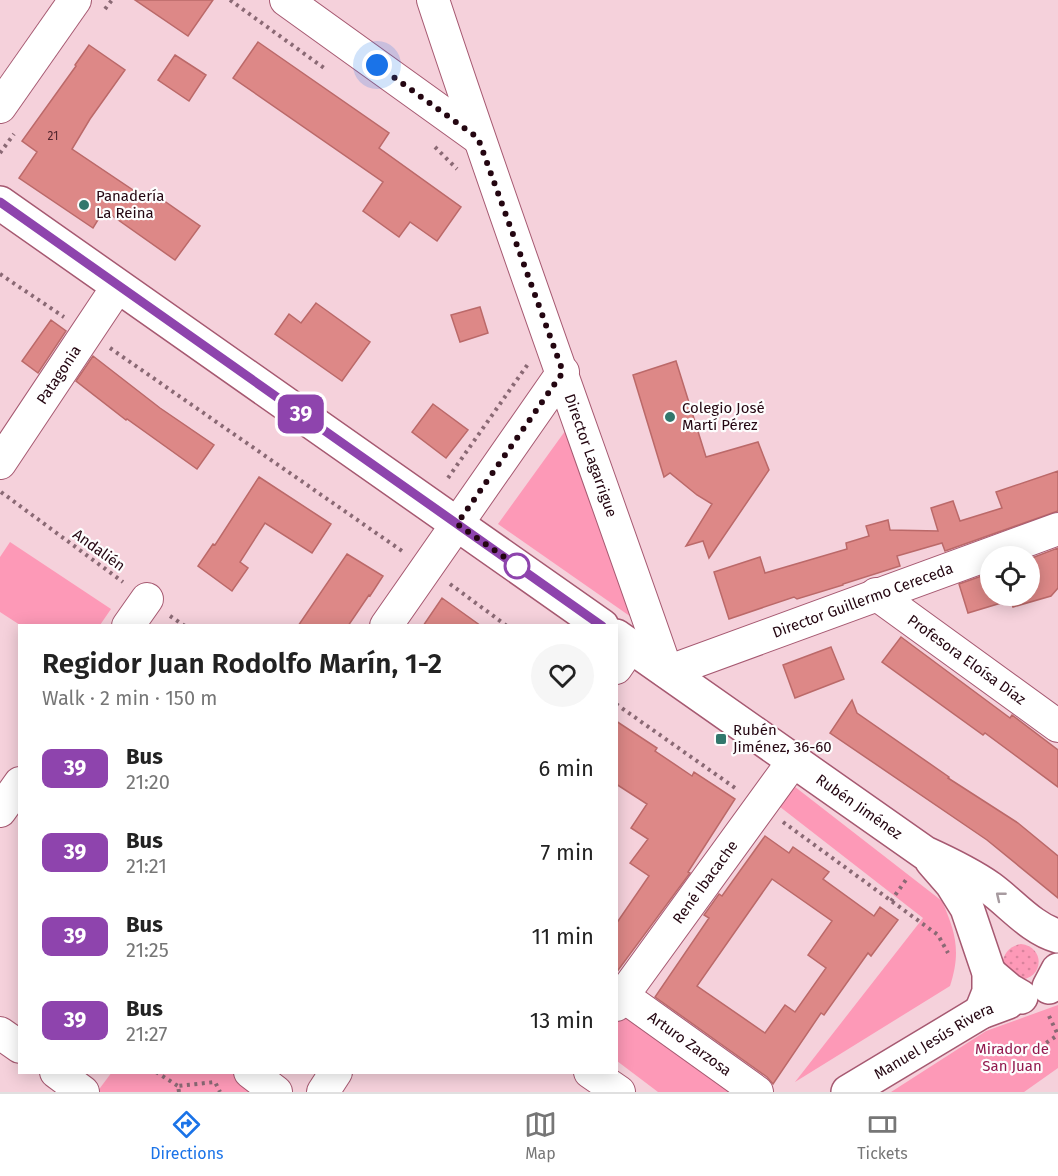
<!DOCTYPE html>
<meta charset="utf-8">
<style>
body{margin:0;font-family:"Fira Sans",sans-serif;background:#f6f6f6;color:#222;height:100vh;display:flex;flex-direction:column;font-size:22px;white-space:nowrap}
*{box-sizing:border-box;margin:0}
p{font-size:20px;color:#767676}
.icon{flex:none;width:33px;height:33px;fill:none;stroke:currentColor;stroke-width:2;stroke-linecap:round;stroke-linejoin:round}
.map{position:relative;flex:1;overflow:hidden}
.panel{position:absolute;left:18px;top:624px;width:600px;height:450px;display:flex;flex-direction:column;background:#fff;border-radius:0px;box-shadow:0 3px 15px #0003}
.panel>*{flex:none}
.badge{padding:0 12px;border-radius:9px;font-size:21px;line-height:39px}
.buttons{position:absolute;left:980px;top:546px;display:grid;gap:12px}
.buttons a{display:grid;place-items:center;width:60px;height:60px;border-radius:50%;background:#fff;box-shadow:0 3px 15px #0003;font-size:30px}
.you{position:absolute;width:30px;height:30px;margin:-15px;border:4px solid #fff;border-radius:50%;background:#1a73e8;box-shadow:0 0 0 9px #1a73e833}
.map>.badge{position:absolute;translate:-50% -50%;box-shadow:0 0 0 3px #fff}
.round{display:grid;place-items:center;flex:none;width:63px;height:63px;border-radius:32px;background:#f6f6f6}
.summary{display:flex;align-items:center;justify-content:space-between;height:102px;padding:0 24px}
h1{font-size:28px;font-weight:600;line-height:45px}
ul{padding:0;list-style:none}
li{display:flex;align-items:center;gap:18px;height:84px;padding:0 24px}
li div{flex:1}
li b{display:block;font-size:22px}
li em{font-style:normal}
li .badge{min-width:66px;font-weight:700;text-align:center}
.dock{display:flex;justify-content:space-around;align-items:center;height:84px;border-top:2px solid #e0e0e0;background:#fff;font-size:16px;color:#767676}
.dock a{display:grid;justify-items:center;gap:3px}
.dock .selected{color:#1a73e8}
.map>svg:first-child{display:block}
.grass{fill:url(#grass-dots)}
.park{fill:#fd99b7}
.building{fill:#dd8887;stroke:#bb6969;stroke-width:1.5;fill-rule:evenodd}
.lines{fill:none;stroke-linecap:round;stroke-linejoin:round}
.minor-casing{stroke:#a65971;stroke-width:34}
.tertiary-casing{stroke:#a65971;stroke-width:36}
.secondary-casing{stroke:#a65971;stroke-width:36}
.path{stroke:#8a6974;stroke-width:4;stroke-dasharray:3 4.5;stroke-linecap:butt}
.minor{stroke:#fff;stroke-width:32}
.tertiary{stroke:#fff;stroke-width:33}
.secondary{stroke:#fff;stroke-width:33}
.oneway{stroke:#a79ba0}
.line-casing{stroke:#fff;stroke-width:14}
.line{stroke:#8e44ad;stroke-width:9}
.walk{stroke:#240611;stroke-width:6;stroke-dasharray:0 10.8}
.poi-dot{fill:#32776c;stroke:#fdfdfd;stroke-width:2}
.stop-dot{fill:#fff;stroke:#8e44ad;stroke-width:3}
.labels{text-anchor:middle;stroke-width:4.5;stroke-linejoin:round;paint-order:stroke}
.number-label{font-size:12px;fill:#52262e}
.poi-label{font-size:15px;fill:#240611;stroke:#fdfdfd;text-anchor:start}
.street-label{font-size:15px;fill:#240611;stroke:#fdfdfd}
.park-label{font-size:15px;fill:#92194e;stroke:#fdfdfd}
</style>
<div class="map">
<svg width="1058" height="1092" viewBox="0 0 1058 1092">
<defs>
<pattern id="grass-dots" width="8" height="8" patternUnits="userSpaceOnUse" patternTransform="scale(1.5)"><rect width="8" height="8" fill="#fd99b7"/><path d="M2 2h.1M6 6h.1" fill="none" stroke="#d9829c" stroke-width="1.8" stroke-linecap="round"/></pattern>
</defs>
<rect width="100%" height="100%" fill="#f5d1db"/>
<path class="grass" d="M1021,944C1046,947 1044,980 1018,980L1002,964C1004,953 1009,946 1021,944Z"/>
<path class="park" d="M568,427L634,619L498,524Z
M10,542L111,609L100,625H20L0,612V557Z
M790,783L942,901C956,933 961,952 950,986L795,1082L923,918L775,803Z
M1058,1005V1068L1024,1092H891L986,1031Z
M621,1015L731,1092H658L617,1061V1022Z
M112,1072L244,1073L270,1092H97Z"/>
<path class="building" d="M135,0H213L188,36Z
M258,42L389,133L379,148L461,207L437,241L410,222L399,237L363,211L383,182L233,78Z
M89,45L125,70L90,119L72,149L145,198L150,191L200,226L175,260L104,210L93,228L19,178L37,152L22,141L76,66L75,65Z
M175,55L206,75L189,101L158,80Z
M316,303L370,342L342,381L275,334L289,314L301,323Z
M480,307L488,333L460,342L451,315Z
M51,320L66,331L38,373L22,361Z
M93,356L160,408L214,445L197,469L127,419L126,420L76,381Z
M676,361L706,457L758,442L769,470L709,558L703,541L686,546L712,504L697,495L670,473L664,477L633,375Z
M433,404L468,430L446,458L412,432Z
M1058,471V511L945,551L942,543L897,556L900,566L843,584V585L797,599L794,597L729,619L714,572L760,557L765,573L847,549L846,543L869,536L866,526L888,520L890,530L938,531L931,508L953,501L960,521L1002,508L996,492Z
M259,477L331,524L312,553L265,523L240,562L248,568L232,591L198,566L213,544L215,545Z
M1058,548V588L1051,596L1013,607L1011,600L968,613L959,584L990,573V596H1029V559Z
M347,554L383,576L370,596L369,595L348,626H298Z
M442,598L481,626H423Z
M901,637L1010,718L1012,715L1058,750V787L985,733L983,735L882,662Z
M831,647L844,679L795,698L783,665Z
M852,700L857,713L949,777L948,778L1018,823L1058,856V898L987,840L830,733Z
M616,721L657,748L655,751L692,776L694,772L735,799L688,872L690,873L616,973V924L649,876L630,863L648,839L631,828L647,804L616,784Z
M765,836L789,853L793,847L829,872L823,879L874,916L880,907L898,920L871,956L868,953L824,1015L821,1013L773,1084L767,1077L655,997L709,918L704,915L719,894L722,896ZM772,879L832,921L808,955L826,968L795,1012L785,1005L765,1033L697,986Z"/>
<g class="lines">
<g class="minor-casing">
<g id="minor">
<path d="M286,0L478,138"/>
<path id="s1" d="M433,0C507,225 589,448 667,672L1058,529"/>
<path d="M0,107L75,0"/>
<path id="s2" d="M0,463L118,286"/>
<path id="s3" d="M876,594L1058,726"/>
<path d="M128,626L147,599"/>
<path d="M386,626L563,372"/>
<path d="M616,668L631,646"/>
<path d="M0,811L20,783"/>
<path id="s4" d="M623,996L757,1092"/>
<path id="s5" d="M616,1005L794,760"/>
<path d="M0,1033L20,1047"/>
<path d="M56,1072L83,1092"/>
<path d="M250,1072L276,1092"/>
<path d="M590,1072L619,1092"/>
<path d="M323,1092L336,1072"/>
</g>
</g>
<g class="tertiary-casing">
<g id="tertiary">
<path id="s6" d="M848,1092L981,1012L1008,1002"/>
</g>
</g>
<g class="secondary-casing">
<g id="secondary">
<path d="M0,203L602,626"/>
<path id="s7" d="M616,636L925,853C947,863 970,874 990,888C1012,904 1032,929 1058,936"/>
<path d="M932,861L952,884L967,908L989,973V992L981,1012"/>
<path d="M989,973L1009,990L1021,997"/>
<path d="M1049,987L1058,970"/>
</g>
</g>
<path class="path" d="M230,0L324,68
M105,9L112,0
M435,147L457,169
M0,153L14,134
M0,274L64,317
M110,348L402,551
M448,478L528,364
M1,492L123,582
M450,584L507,626
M170,616L185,626
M616,704L738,790
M783,822L938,935L948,953
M891,901L908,877
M1049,1016L1058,1035
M1040,1047L1058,1035
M156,1072L178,1086
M179,1092L178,1086L215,1082L220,1092"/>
<use href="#minor" class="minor"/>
<use href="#tertiary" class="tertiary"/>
<use href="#secondary" class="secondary"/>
</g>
<defs><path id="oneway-chevron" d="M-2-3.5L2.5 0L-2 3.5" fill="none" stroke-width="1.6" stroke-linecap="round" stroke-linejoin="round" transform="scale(1.5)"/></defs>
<use class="oneway" href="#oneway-chevron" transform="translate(1000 896) rotate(-141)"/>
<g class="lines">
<g class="line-casing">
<path id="line" d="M0,202L602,626"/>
</g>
<use href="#line" class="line"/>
<path class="walk" d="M377,65L478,138L563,372L457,524L517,566"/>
</g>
<g class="poi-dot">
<circle cx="84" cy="205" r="6"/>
<circle cx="670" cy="417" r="6"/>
<rect x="715" y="733" width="12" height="12" rx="3"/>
</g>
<circle class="stop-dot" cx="517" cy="566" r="12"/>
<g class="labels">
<g class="number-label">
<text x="53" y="140">21</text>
</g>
<g class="poi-label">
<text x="96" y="201">Panadería<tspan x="96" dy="17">La Reina</tspan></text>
<text x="682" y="413">Colegio José<tspan x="682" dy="17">Martí Pérez</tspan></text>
<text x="733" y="735">Rubén<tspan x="733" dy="17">Jiménez, 36-60</tspan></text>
</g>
<g class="street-label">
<text dy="5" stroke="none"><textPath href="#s2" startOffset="106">Patagonia</textPath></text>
<text dy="5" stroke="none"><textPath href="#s1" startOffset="482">Director Lagarrigue</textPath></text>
<text transform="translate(99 550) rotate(36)" y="5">Andalién</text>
<text dy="5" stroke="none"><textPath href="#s1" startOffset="920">Director Guillermo Cereceda</textPath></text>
<text dy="5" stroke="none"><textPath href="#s3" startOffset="112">Profesora Eloísa Díaz</textPath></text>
<text dy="5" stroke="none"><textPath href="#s7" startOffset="297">Rubén Jiménez</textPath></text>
<text dy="5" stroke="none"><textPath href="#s5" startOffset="152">René Ibacache</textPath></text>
<text dy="5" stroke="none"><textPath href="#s6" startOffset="100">Manuel Jesús Rivera</textPath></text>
<text dy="5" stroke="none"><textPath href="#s4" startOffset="82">Arturo Zarzosa</textPath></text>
</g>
<g class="park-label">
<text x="1012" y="1054">Mirador de<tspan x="1012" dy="17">San Juan</tspan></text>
</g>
</g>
</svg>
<div class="buttons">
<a><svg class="icon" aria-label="locate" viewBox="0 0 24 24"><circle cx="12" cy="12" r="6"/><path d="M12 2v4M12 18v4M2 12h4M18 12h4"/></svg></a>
</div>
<div class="you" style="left:377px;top:65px"></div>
<b class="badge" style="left:301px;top:414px;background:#8e44ad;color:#fff">39</b>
<section class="panel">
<div class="summary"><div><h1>Regidor Juan Rodolfo Marín, 1-2</h1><p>Walk · 2 min · 150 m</p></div><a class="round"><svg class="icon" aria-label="heart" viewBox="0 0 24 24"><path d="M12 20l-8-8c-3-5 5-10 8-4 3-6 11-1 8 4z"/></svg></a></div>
<ul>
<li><span class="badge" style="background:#8e44ad;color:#fff">39</span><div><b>Bus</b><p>21:20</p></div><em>6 min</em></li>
<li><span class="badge" style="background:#8e44ad;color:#fff">39</span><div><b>Bus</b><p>21:21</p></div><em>7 min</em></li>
<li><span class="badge" style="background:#8e44ad;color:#fff">39</span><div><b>Bus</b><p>21:25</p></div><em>11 min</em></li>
<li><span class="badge" style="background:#8e44ad;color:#fff">39</span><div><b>Bus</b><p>21:27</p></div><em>13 min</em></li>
</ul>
</section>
</div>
<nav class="dock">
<a class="selected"><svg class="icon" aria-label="directions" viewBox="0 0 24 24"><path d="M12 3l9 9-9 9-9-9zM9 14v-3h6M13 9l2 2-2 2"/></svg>Directions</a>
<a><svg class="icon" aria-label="map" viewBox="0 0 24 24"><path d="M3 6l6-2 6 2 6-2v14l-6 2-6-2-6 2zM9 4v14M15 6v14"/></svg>Map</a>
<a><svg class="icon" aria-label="tickets" viewBox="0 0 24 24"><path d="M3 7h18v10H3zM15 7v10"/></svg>Tickets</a>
</nav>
